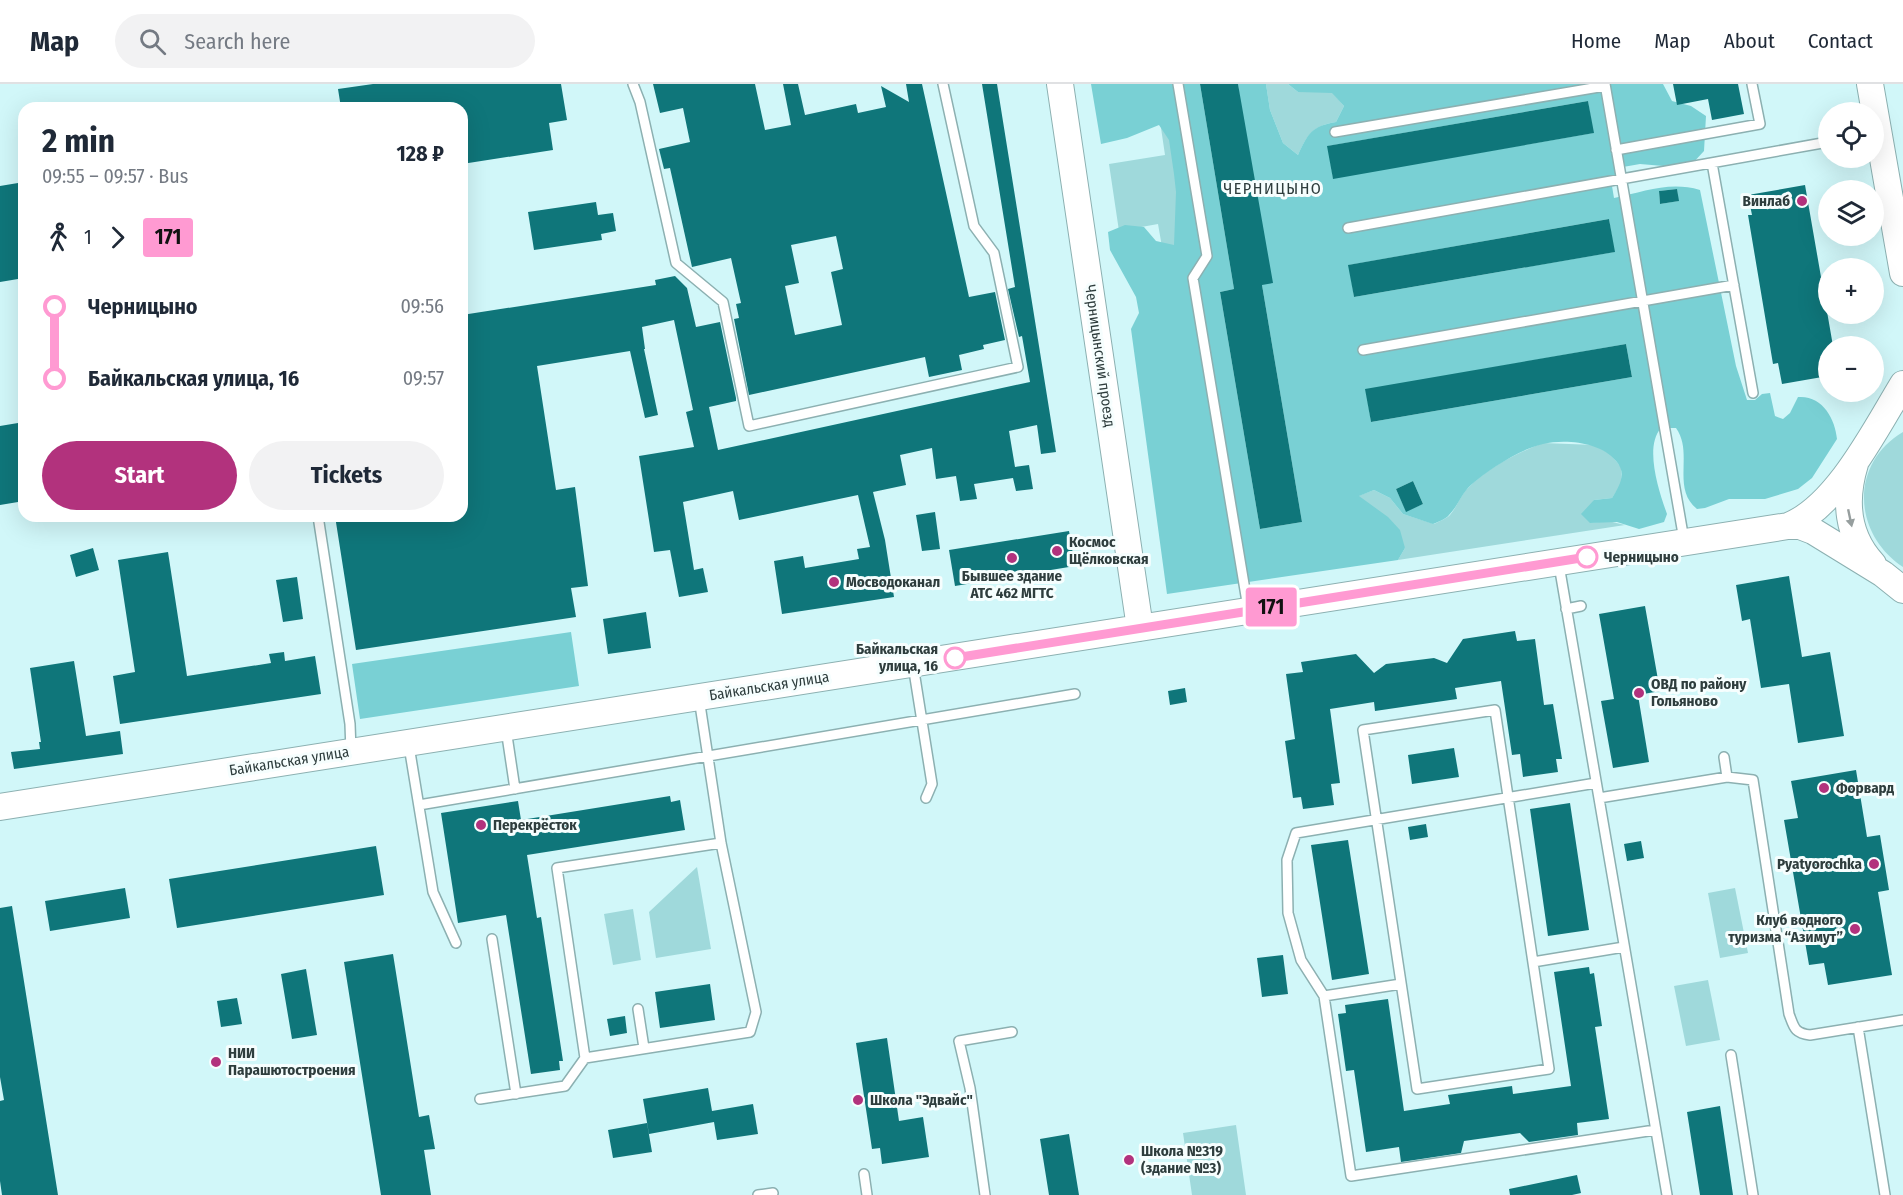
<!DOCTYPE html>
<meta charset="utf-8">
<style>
body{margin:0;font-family:"Fira Sans Condensed",sans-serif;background:#f2f2f3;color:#1f2937;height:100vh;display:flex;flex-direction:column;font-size:22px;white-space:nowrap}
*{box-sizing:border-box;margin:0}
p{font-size:20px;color:#747a83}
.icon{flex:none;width:33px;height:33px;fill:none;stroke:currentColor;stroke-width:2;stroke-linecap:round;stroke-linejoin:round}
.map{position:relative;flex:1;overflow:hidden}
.sheet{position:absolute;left:18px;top:18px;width:450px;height:420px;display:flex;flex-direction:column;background:#fff;border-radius:18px;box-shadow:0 6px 24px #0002}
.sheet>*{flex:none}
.badge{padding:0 12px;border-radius:4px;font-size:21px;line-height:39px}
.controls{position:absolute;left:1818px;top:18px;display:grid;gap:12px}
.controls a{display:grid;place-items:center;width:66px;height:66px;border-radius:50%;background:#fff;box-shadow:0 6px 24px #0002;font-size:30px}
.map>.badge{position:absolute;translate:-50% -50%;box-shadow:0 0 0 3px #fff}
.legs{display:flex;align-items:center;gap:9px;height:66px;padding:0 24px;font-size:20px}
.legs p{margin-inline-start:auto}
.head{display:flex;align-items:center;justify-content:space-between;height:102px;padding:0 24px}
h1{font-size:33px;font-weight:700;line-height:45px}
.action{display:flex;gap:12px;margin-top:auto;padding:12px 24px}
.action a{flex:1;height:69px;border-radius:36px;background:#b2327d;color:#fff;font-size:24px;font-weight:700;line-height:69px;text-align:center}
.action a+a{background:#f2f2f3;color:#1f2937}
ul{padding:0 24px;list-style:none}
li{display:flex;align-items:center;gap:21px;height:72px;font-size:22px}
li i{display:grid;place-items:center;width:9px;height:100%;margin:0 8px;background:currentColor}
li i::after{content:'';width:15px;height:15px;margin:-8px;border:4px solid;border-radius:50%;background:#fff}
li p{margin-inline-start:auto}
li:first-child i{background:linear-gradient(#0000 50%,currentColor 0)}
li:last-child i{background:linear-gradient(currentColor 50%,#0000 0)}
header{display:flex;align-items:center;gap:36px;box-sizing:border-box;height:84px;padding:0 30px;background:#fff;border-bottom:2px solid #e0e1e3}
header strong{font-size:28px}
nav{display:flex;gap:33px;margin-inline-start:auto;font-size:21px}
.search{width:420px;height:54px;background:#f2f2f3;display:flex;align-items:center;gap:15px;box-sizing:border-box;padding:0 21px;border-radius:33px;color:#747a83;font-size:22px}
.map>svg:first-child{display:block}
.green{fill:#9fd9db}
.forest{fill:#79d0d4;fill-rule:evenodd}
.building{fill:#0f767a;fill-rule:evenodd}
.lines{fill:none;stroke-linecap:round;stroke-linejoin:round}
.lane-casing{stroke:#8cb0b1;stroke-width:12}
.secondary-casing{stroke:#8cb0b1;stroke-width:28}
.lane{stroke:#fff;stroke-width:9}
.secondary{stroke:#fff;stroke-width:26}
.oneway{fill:#969e9e}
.line-1-casing{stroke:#fff;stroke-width:14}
.line-1{stroke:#ff9ad2;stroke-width:9}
.poi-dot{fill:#b2327d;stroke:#f6fefe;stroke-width:2}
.stop-1-dot{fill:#fff;stroke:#ff9ad2;stroke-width:3}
.labels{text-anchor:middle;stroke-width:6;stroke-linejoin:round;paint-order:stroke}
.poi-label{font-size:15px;font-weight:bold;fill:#2e3d3d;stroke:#f6fefe;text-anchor:start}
.street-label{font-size:15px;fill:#2e3d3d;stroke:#f6fefe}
.stop-label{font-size:15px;font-weight:bold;fill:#2e3d3d;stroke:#f6fefe;text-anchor:start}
.neighbourhood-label{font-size:16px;letter-spacing:1.5px;fill:#2e3d3d;stroke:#f6fefe}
</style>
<header>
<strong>Map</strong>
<div class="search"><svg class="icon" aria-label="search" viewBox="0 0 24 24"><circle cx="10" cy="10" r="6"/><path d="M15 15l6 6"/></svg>Search here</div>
<nav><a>Home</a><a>Map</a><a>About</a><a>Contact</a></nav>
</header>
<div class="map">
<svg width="1903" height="1111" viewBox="0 0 1903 1111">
<rect width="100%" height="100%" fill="#d1f7f9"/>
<path class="green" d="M1266,0H1288L1298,8H1332L1344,22L1336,38C1312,42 1308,50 1298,71L1283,59L1270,26Z
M1176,41L1198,175L1165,180L1158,140L1119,147L1109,80L1165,71L1161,44Z
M1903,348V483C1853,450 1849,380 1903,348Z
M1543,359L1595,361L1610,370L1621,383L1622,399L1612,414L1594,416L1590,439L1608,437L1625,441L1398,476L1405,464L1372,423L1358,412L1374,406L1390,414L1403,430L1434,440C1438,438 1446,435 1450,431C1457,423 1460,412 1468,404C1487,384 1517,369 1543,359Z
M697,783L711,865L656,874L649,828Z
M1735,804L1748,869L1720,874L1708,809Z
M633,825L641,876L613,881L604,830Z
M1708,896L1720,956L1686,962L1674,902Z
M1236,1041L1246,1111H1192L1183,1049Z"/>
<path class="forest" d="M1091,0H1200L1234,205L1220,208L1260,445L1302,438L1262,201L1238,0H1266L1270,26L1283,59L1298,71C1308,49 1312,42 1336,38L1344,22L1332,9L1298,8L1288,0H1663L1672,17L1691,22L1706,32L1704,67L1691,81L1675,83L1640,80L1623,83L1611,96L1614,114C1644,108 1669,97 1700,106L1736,282L1747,316H1755L1762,310L1770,309L1775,332L1783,335L1790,329L1798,313C1822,311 1835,334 1837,355L1812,394L1798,405L1765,415H1729L1705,424L1697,425C1671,404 1694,369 1676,344H1661C1644,363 1659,408 1667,430L1664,438L1639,445L1617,438L1590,439L1581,430L1594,416L1612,414C1620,401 1627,389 1616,377C1600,358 1566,355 1543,360C1520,365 1488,386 1471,401C1461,410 1458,422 1449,431C1446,435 1438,438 1433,440L1403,430L1390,414L1374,406L1359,412L1388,433L1400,446L1405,464L1398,476L1167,510L1131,245L1139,229L1136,213L1110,166L1108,148L1125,141L1144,143L1156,157L1174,161L1176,108L1174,90L1169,56L1159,41L1127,54L1101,60ZM1588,17L1593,49L1333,94L1328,62ZM1677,105L1678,117L1660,120L1659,107ZM1609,135L1614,168L1354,213L1349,181ZM1626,260L1632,293L1371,338L1366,306ZM1413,397L1423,420L1406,427L1396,405Z
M571,548L579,602L360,635L352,580Z"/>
<path class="building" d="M373,0H561L567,36L549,39L553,66L462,80V24H341L338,5Z
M653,0H755L765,46L791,41L783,0H798L805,31L856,20L858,29L886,23L881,2L909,18L906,0H922L969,213L995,208L1005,256L983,261L984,265L959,271L962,286L929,293L925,273L749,311L734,235L739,234L736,220L741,219L731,174L692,183L670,84L664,85L659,65L690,58L683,24L660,29ZM836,152L843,185L831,188L842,241L795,251L785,202L799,199L791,161Z
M982,0H997L1056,368L1041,370L1037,341L1009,347L1015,383L1029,381L1033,405L1016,407L1013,394L974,400L977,415L960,417L956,392L936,395L932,364L900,371L906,401L873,408L885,456L894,513L782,530L774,477L803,472L805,484L859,475L857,465L870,463L858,411L739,436L733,407L683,418L694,486L703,484L708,508L679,513L670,466L654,468L639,372L694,363L686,328L693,326L674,236L642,243L645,265H644L658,331L645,334L630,267L537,282L556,406L575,403L588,502L571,504L576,533L356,566L335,432H462V231L656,201L655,196L675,192L687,204L696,243L720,238L736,314V317L709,323L718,366L1030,298L1022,252L1019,253L1008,205L1015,203Z
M1200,0H1238L1273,199L1262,201L1302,438L1260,445L1220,208L1234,205Z
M1673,0H1738L1744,30L1712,36L1708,15L1677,21Z
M1588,17L1594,49L1333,95L1327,62Z
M24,98V194L0,198V102Z
M1805,101L1833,262H1828V292L1782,300L1778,279L1773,280L1748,131H1752L1748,111Z
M1677,105L1679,117L1660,120L1659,107Z
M596,118L598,131L613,129L616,147L601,150L602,156L534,166L528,128Z
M1609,135L1615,168L1354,213L1348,181Z
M1626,260L1632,293L1371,338L1365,305Z
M24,338V417L0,421V342Z
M1413,397L1423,420L1406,428L1396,405Z
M935,428L940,465L922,467L916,431Z
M1069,447L1075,482L955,502L949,466Z
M93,464L99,486L76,493L70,471Z
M168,468L187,592L271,579L269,570L284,568L285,577L315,572L321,610L120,640L113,592L135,588L118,476Z
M1789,492L1802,573L1830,568L1844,652L1798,659L1789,600L1761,604L1750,535L1742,537L1736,501Z
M297,493L303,535L283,538L276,496Z
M1645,522L1660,607L1638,611L1649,678L1613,684L1601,617L1614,615L1599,530Z
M646,528L651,564L608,570L603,535Z
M1515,547L1517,557L1535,555L1544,621L1553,620L1562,675H1556L1558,688L1523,693L1520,670L1512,671L1501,597L1455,604L1457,615L1375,627L1374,618L1330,625L1340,699L1331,700L1334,721L1303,725L1301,713L1293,714L1285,657L1295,655L1286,590L1303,588L1301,578L1356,570L1374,589L1386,580L1434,574L1447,579L1463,555Z
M74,577L86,652L120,647L123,670L14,685L11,668L40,665L39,658H41L30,584Z
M1185,604L1187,618L1170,621L1168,607Z
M1454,664L1459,693L1412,700L1408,671Z
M1856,686L1867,753L1880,751L1889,806L1878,808L1892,891L1828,901L1824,879L1809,881L1784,736L1798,734L1791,697Z
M670,712L671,718L680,716L685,746L527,771L537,834L541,833L563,977H559L560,986L531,990L506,831L458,839L441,729L518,717L521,736Z
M1570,719L1589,846L1548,852L1530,725Z
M1426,740L1428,753L1410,756L1408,743Z
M1348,756L1369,890L1332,896L1311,761Z
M1641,757L1644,774L1627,777L1624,760Z
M376,762L384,811L177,844L169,795Z
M125,804L130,834L50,847L45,817Z
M12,822L58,1111H2L0,1097V1017L4,1016L0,993V824Z
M393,870L419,1033L429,1031L435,1065L424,1066L431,1111H381L344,878Z
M1283,871L1288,910L1262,913L1257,874Z
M1589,883L1590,890L1594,889L1602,942L1595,943L1609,1035L1577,1039L1578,1051L1529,1058L1520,1049L1464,1057L1461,1069L1401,1078L1399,1063L1366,1068L1354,986L1346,987L1338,930L1346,929L1345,921L1388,915L1404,1027L1450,1020L1448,1011L1512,1002L1513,1010L1571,1002L1554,888Z
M306,885L317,951L292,955L281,890Z
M710,900L715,936L660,944L655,908Z
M237,914L242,940L221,943L217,917Z
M625,932L627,949L610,952L607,935Z
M887,954L899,1037L923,1033L929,1073L882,1080L880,1064L872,1065L856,959Z
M708,1004L712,1027L753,1020L758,1050L717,1056L714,1038L649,1050L643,1015Z
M1720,1022L1733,1111H1700L1687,1028Z
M647,1039L652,1068L613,1074L608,1046Z
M1069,1050L1079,1111H1049L1040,1055Z
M1577,1091L1581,1109L1572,1111H1510L1509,1105Z"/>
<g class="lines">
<g class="lane-casing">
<path id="lane" d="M633,0L640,18L676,179L723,218L749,342L1018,283L994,169L974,142L943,0
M1178,0L1207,172L1193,194L1248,524
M1605,0L1684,456
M1335,48L1605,2
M1616,66L1760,40L1752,0
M1712,79L1753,309
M1348,144L1828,58
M1363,266L1734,201
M318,432L350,640L351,667
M1559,481L1667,1111
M1566,525L1581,522
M913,581L932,700L926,714
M699,614L721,759L756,928L750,948L585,974L557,784L721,759
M1495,626L1549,985L1417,1005L1363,646Z
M506,645L515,705
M409,662L433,808L456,859
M1724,673L1727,693
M1596,699L1296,749L1287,776L1288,829L1301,876L1324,912L1351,1092L1655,1046
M1599,714L1727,693L1753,696L1789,930C1794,943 1794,949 1810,951L1903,936
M419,721L1075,610
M492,855L516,1010
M1533,878L1624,863
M1324,912L1401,900
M638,925L644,964
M1858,943L1885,1111
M1731,971L1753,1111
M480,1015L565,1002L585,974
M864,1090L867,1111
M758,1111L773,1109
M985,1111L970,1004L959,957L1012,948"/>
</g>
<g class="secondary-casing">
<path id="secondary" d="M1060,0L1140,544
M1870,0L1903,189
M1855,380C1844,416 1847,452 1873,480
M1788,442C1837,423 1876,344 1903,300
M0,723L1788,442H1800L1813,447L1883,490L1903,506"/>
</g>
<use href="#lane" class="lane"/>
<use href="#secondary" class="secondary"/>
</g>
<defs><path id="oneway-solid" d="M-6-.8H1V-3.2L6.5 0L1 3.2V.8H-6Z" transform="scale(1.5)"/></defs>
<use class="oneway" href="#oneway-solid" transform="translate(1850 434) rotate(78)"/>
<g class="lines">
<g class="line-1-casing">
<path id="line-1" d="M955,574L1587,473"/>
</g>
<use href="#line-1" class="line-1"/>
</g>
<g class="poi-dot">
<circle cx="1802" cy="117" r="6"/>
<circle cx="1057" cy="467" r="6"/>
<circle cx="1012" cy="474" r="6"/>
<circle cx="834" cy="498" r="6"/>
<circle cx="1639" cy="609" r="6"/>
<circle cx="1824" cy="704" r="6"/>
<circle cx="481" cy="741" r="6"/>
<circle cx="1874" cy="780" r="6"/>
<circle cx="1855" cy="845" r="6"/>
<circle cx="216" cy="978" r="6"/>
<circle cx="858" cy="1016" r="6"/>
<circle cx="1129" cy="1076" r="6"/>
</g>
<g class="stop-1-dot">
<circle cx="1587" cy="473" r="10"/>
<circle cx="955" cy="574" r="10"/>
</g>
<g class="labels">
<g class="poi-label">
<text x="1790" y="122" text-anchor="end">Винлаб</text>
<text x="1069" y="463">Космос<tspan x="1069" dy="17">Щёлковская</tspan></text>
<text x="1012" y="497" text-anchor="middle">Бывшее здание<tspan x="1012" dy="17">АТС 462 МГТС</tspan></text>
<text x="846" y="503">Мосводоканал</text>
<text x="1651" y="605">ОВД по району<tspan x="1651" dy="17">Гольяново</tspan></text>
<text x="1836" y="709">Форвард</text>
<text x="493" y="746">Перекрёсток</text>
<text x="1862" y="785" text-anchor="end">Pyatyorochka</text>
<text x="1843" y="841" text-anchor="end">Клуб водного<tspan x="1843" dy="17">туризма “Азимут”</tspan></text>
<text x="228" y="974">НИИ<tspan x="228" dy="17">Парашютостроения</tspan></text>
<text x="870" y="1021">Школа "Эдвайс"</text>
<text x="1141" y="1072">Школа №319<tspan x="1141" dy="17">(здание №3)</tspan></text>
</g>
<g class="street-label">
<text transform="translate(1100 272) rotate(82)" y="5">Черницынский проезд</text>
<text transform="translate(769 602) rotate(-9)" y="5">Байкальская улица</text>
<text transform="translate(289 677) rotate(-9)" y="5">Байкальская улица</text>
</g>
<g class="stop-label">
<text x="1604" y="478">Черницыно</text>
<text x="938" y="570" text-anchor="end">Байкальская<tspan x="938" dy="17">улица, 16</tspan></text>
</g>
<g class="neighbourhood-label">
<text x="1273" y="110">ЧЕРНИЦЫНО</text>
</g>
</g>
</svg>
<div class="controls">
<a><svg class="icon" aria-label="locate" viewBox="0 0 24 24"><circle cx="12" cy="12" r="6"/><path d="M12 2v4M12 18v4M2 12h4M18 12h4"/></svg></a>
<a><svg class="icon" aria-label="layers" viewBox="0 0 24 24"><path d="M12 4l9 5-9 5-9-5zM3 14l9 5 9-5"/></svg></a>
<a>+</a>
<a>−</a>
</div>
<b class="badge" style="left:1271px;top:523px;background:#ff9ad2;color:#111">171</b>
<section class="sheet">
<div class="head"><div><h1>2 min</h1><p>09:55 – 09:57 · Bus</p></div><b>128 ₽</b></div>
<div class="legs"><svg class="icon" aria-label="walk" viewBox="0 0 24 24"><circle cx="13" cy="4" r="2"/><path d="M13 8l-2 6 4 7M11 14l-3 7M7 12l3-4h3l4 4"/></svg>1<svg class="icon" aria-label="forward" viewBox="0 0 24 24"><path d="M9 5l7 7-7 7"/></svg><b class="badge" style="background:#ff9ad2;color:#111">171</b></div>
<ul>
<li><i style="color:#ff9ad2"></i><b>Черницыно</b><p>09:56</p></li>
<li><i style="color:#ff9ad2"></i><b>Байкальская улица, 16</b><p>09:57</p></li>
</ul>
<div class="action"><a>Start</a><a>Tickets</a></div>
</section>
</div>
